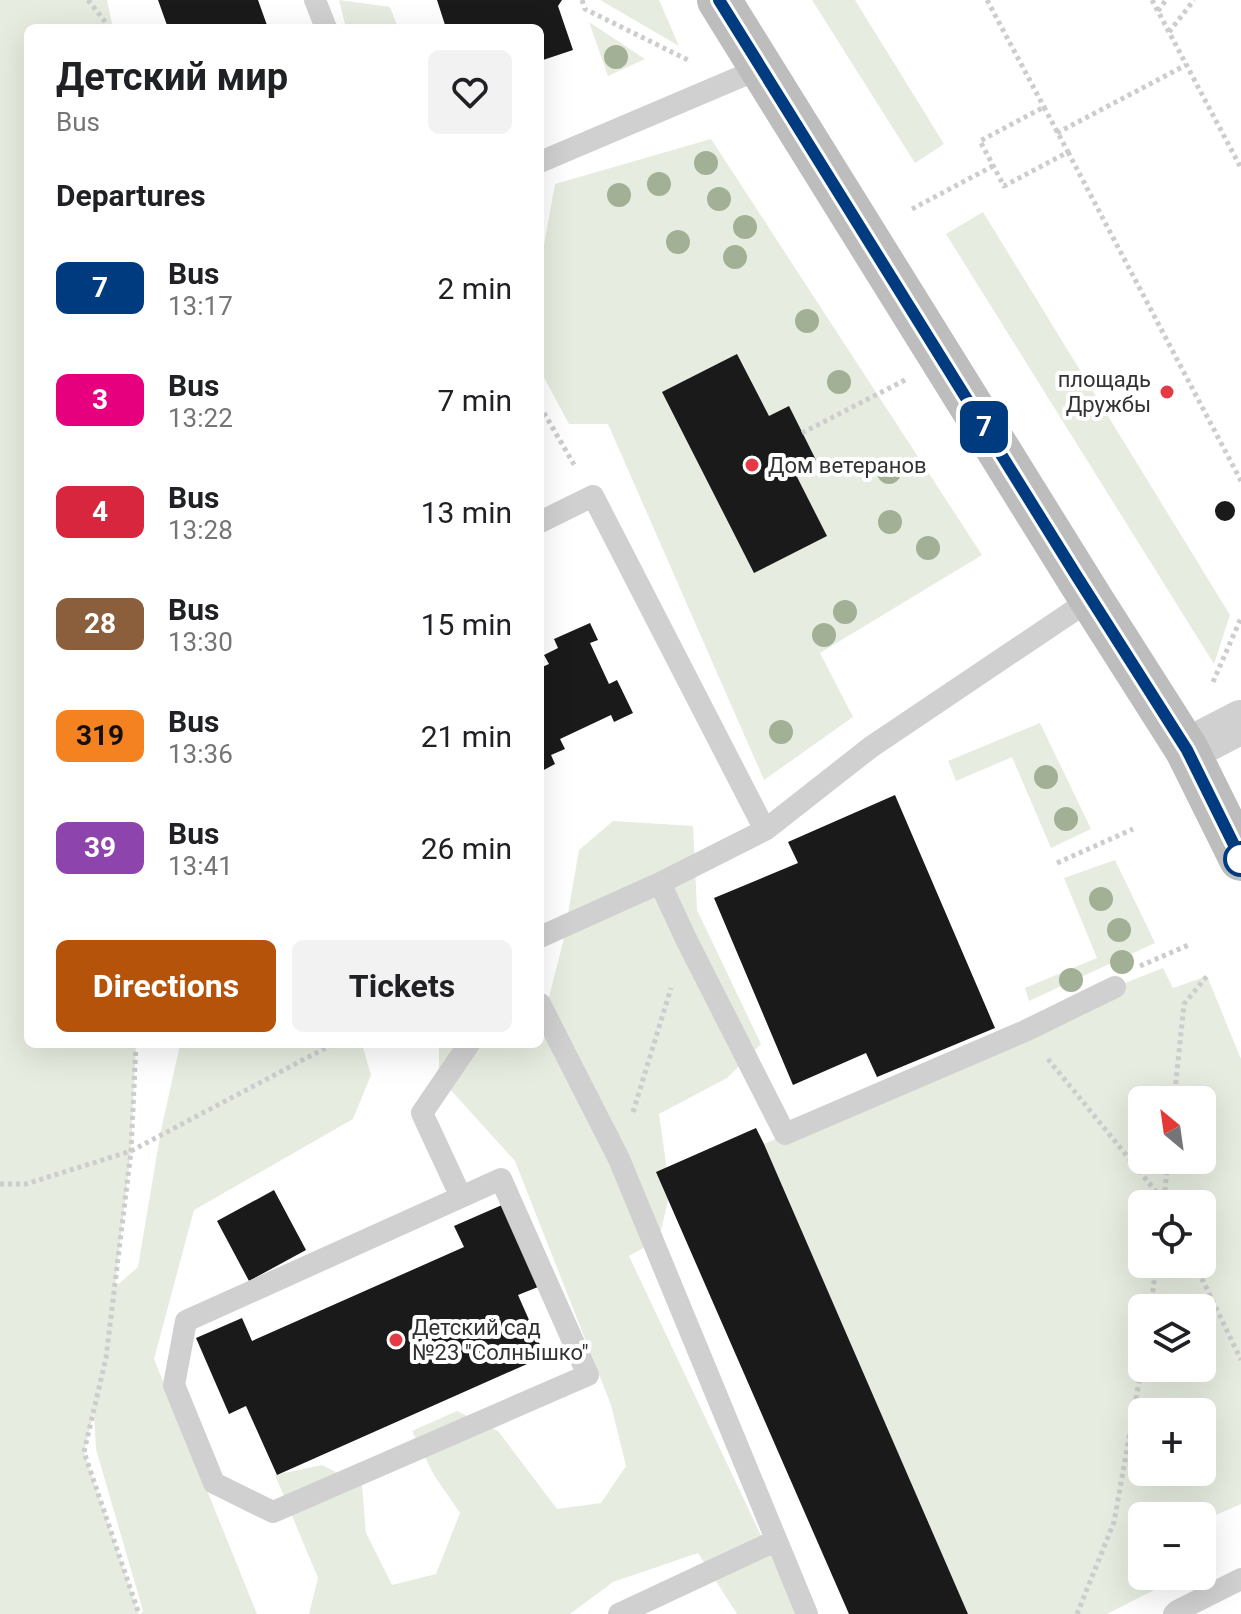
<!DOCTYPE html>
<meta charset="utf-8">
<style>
body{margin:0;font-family:Roboto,sans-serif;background:#f2f2f2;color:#202124;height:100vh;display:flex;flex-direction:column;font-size:30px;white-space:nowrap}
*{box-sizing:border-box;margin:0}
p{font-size:26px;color:#757577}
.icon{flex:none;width:44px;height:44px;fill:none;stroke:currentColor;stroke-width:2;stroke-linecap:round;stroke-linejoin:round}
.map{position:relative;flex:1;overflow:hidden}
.panel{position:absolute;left:24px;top:24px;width:520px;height:1024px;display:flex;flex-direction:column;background:#fff;border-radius:12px;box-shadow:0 8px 32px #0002}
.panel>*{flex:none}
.badge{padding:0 16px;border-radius:12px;font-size:28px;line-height:52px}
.needle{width:52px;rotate:331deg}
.controls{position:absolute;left:1128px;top:1086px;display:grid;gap:16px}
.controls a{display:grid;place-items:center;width:88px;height:88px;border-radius:12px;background:#fff;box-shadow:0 8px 32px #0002;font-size:40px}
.map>.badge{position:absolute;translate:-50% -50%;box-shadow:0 0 0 4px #fff}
h2{padding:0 32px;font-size:30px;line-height:72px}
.round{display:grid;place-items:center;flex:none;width:84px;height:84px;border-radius:12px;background:#f2f2f2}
.headline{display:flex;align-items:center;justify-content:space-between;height:136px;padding:0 32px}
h1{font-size:38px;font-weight:700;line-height:60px}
.primary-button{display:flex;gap:16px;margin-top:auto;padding:16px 32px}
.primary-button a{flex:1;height:92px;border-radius:12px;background:#b45309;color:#fff;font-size:32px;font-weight:700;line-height:92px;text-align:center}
.primary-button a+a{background:#f2f2f2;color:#202124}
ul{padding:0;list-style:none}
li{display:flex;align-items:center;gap:24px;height:112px;padding:0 32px}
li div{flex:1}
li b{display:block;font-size:30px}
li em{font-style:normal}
li .badge{min-width:88px;font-weight:700;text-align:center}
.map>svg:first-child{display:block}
.green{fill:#e6ecdf;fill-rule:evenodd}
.building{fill:#1a1a1a}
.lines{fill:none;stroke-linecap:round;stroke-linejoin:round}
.path{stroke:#cdcdcd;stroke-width:5;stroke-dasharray:4 4;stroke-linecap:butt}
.lane{stroke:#d0d0d0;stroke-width:22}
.street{stroke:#d0d0d0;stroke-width:44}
.secondary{stroke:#bdbdbd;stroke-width:44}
.tree{fill:#a2b095}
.line-casing{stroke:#fff;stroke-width:18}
.line{stroke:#003b80;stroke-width:12}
.poi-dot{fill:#e63946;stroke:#fff;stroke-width:3}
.stop-dot{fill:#fff;stroke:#003b80;stroke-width:4}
.labels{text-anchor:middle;stroke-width:8;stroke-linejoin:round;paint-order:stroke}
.poi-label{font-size:22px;fill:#333;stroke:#fff;text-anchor:start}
</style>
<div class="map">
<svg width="1241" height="1614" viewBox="0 0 1241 1614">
<rect width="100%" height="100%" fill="#fff"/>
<path class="green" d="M0,0H107L113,28H28V1044H136L131,1151L115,1287L138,1267L161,1130L180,1045L362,1044L371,1075L353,1119L194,1210L154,1359L257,1614H141L143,1611L96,1449L94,1413L84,1452L139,1614H0Z
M339,0L390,7L398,28H346Z
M600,0H659L679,46Z
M812,0H855L944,144L915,163Z
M589,22L645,59L608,76Z
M711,139L982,555L820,653L853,717L764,780L608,424H569L540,370V267L555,184Z
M983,212L1230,615L1214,664L946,234Z
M1040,723L1091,829L1051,848L1012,757L956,781L948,761Z
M613,821L693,826L697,910L761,1044L727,1078L659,1114L670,1192L659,1239L629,1256L798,1614H737L698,1553L613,1582L570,1614H309L318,1578L275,1475L322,1465L362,1485L366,1533L392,1585L436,1574L460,1513L434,1475L412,1431L457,1411L498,1431L557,1509L601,1503L626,1466L611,1405L515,1161L439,1077V1044H540V1033L563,942L579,850Z
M1115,860L1155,943L1029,1001L1025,988L1097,958L1064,878Z
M1163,968L1173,988L1207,976L1241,1059V1504L1202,1521V1516H1142V1576H1158L1162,1586L1107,1614H968L764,1144L1115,987ZM1142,1100H1202V1160H1142ZM1142,1204H1202V1264H1142ZM1142,1308H1202V1368H1142ZM1142,1412H1202V1472H1142Z"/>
<path class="building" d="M158,0H258L268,28H168Z
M437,0H562L558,6L573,50L540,61V28H446Z
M737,354L769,416L789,406L816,460L794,471L827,536L754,573L662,392Z
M1215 511a10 10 0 1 1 20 0a10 10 0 1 1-20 0Z
M590,623L598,640L590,643L609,684L617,680L633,713L614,722L611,715L560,739L565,749L551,755L555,764L540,772V668L549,664L544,655L558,648L554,639Z
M895,795L995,1028L877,1077L866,1053L793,1085L714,898L798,863L788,842Z
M756,1128L764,1144L968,1614H849L656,1172Z
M274,1190L306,1250L249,1281L217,1221Z
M502,1205L538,1287L518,1295L545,1356L277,1475L246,1406L229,1414L196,1338L242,1318L252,1341L464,1247L454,1226Z"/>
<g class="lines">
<path class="path" d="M88,0L110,28
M582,0L585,9L690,61
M987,0L1044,107
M1152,0L1241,168
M1158,11L1166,0
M1169,32L1194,0
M1044,107L1068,152L1004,186L980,141Z
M1057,133L1186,65
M1068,152L1241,481
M912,209L993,166
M540,406L576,468
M802,433L905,380
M1213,682L1241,618
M1057,863L1133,829
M1140,966L1191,944
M136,1044L131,1151L106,1358L84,1452L139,1614
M1048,1059L1166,1204
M1174,1100L1184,1004L1207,976
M633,1112L671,988
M0,1184H26L131,1151L333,1044
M1164,1199L1168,1160
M1195,1264L1241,1360
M1151,1308L1156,1264
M1077,1614L1114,1522L1142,1365"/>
<path class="lane" d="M315,0L326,28
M540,162L761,68
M540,522L593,496L765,830
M660,883L686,939L785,1134L1025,1031L1115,987
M540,937L660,883L765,830L871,747L1091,599
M540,1004L619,1159L807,1614
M501,1179L588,1375L273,1512L214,1483L174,1385L186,1321Z
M461,1197L422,1113L469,1044
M619,1614L775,1541
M1174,1614L1177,1611L1241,1579"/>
<path class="street" d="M1187,750L1241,722"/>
<path class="secondary" d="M719,0L1091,599L1187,750L1241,859"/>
</g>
<g class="tree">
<circle cx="616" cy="57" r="12"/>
<circle cx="706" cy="163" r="12"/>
<circle cx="659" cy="184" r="12"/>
<circle cx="619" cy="195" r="12"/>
<circle cx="719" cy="199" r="12"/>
<circle cx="745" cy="227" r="12"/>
<circle cx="678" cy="242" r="12"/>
<circle cx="735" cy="257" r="12"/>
<circle cx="807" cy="321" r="12"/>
<circle cx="839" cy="382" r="12"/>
<circle cx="889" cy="472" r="12"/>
<circle cx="890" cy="522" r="12"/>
<circle cx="928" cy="548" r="12"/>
<circle cx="845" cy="612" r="12"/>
<circle cx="824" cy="635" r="12"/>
<circle cx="781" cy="732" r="12"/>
<circle cx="1046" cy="777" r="12"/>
<circle cx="1066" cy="819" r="12"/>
<circle cx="1101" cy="899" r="12"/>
<circle cx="1119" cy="930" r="12"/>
<circle cx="1122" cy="962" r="12"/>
<circle cx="1071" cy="980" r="12"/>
</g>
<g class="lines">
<g class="line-casing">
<path id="line" d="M719,0L1076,575L1187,750L1241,859"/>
</g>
<use href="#line" class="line"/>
</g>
<g class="poi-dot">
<circle cx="1167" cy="392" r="8"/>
<circle cx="752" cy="465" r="8"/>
<circle cx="396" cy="1340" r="8"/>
</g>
<circle class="stop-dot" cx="1241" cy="859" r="16"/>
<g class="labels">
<g class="poi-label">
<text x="1151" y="387" text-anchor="end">площадь<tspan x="1151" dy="25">Дружбы</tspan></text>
<text x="768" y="473">Дом ветеранов</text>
<text x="412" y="1335">Детский сад<tspan x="412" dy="25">№23 "Солнышко"</tspan></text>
</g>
</g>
</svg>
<div class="controls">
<a><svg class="needle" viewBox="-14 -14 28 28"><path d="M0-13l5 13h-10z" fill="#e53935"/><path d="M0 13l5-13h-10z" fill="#757577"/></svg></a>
<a><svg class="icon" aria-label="locate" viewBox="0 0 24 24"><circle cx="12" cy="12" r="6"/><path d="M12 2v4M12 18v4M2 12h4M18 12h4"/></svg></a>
<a><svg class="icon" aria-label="layers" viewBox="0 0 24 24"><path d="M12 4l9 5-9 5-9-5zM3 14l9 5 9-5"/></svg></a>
<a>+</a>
<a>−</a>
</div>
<b class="badge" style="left:984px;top:427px;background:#003b80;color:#fff">7</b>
<section class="panel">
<div class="headline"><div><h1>Детский мир</h1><p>Bus</p></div><a class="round"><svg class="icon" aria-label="heart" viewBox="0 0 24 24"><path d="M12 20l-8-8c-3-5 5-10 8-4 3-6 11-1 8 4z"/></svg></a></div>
<h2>Departures</h2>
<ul>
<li><span class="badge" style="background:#003b80;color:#fff">7</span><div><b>Bus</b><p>13:17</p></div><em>2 min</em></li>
<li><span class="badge" style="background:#e6007e;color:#fff">3</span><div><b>Bus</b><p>13:22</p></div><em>7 min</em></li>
<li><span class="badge" style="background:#d7263d;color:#fff">4</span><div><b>Bus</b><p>13:28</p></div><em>13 min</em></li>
<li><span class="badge" style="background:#8b5e3c;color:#fff">28</span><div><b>Bus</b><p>13:30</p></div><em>15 min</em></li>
<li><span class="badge" style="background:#f58220;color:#111">319</span><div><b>Bus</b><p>13:36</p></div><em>21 min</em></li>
<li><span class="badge" style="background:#8e44ad;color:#fff">39</span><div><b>Bus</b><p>13:41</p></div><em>26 min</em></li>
</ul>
<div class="primary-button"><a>Directions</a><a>Tickets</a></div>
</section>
</div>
